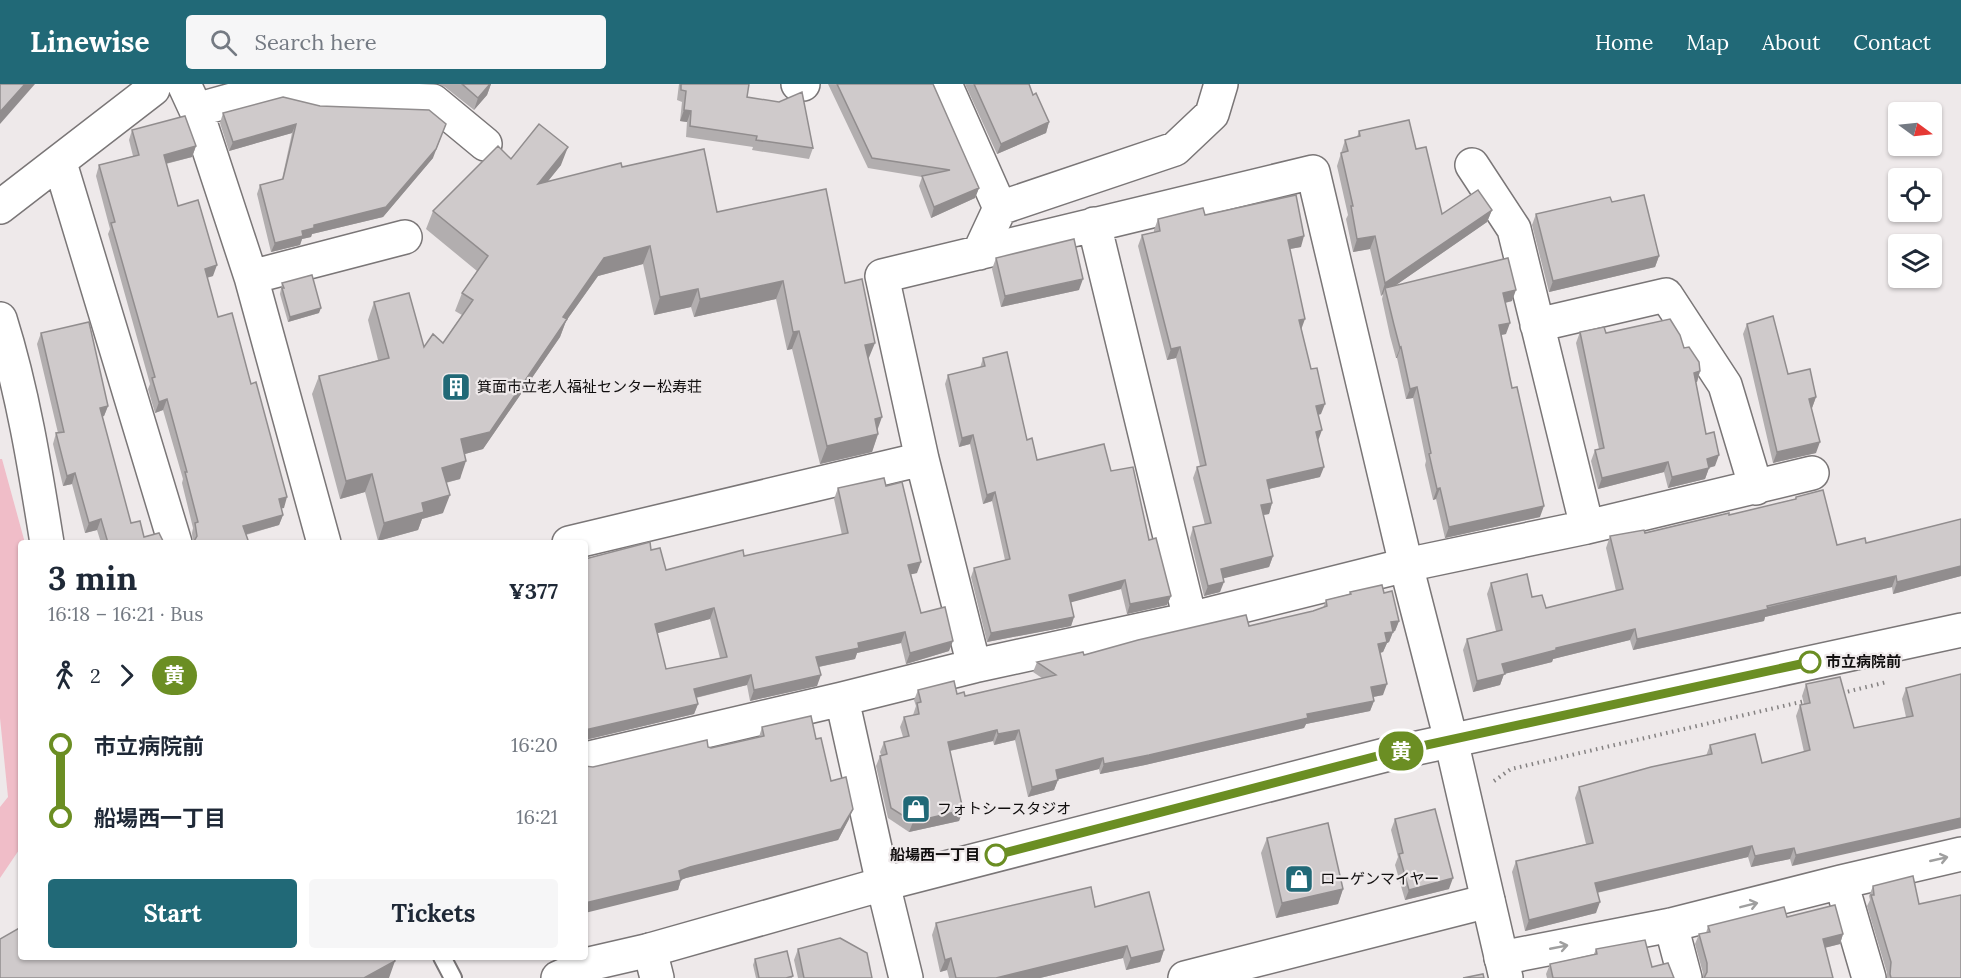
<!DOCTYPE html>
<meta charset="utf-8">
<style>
body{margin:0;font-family:Lora,"Noto Sans JP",serif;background:#f6f6f7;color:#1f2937;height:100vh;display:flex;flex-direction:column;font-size:22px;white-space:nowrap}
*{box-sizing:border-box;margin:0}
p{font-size:20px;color:#747a83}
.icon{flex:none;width:33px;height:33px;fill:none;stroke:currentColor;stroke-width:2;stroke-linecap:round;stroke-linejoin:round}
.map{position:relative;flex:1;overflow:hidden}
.details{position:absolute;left:18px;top:456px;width:570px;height:420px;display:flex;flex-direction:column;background:#fff;border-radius:6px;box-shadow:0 2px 4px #0004}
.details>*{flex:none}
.badge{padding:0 12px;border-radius:20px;font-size:21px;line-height:39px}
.needle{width:39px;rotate:105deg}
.buttons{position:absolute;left:1888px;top:18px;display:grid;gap:12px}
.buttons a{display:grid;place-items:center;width:54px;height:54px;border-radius:6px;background:#fff;box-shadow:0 2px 4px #0004;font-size:30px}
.map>.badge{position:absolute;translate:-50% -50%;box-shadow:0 0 0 3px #fff}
.legs{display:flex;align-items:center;gap:9px;height:66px;padding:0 30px;font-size:20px}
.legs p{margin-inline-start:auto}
.head{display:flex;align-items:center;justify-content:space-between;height:102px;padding:0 30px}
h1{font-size:33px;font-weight:800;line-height:45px}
.primary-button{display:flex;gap:12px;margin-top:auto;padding:12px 30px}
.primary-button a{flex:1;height:69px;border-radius:6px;background:#216977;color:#fff;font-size:24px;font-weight:800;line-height:69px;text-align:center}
.primary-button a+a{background:#f6f6f7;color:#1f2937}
ul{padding:0 30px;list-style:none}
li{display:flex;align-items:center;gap:21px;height:72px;font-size:22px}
li i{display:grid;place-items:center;width:9px;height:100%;margin:0 8px;background:currentColor}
li i::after{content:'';width:15px;height:15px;margin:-8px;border:4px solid;border-radius:50%;background:#fff}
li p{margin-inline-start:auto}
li:first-child i{background:linear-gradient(#0000 50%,currentColor 0)}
li:last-child i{background:linear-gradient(currentColor 50%,#0000 0)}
header{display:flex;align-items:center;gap:36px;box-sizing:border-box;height:84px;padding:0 30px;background:#216977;color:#fff}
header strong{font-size:28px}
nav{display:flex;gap:33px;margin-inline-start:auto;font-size:21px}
.search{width:420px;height:54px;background:#f6f6f7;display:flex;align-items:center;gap:15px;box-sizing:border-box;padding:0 21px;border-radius:6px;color:#747a83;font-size:22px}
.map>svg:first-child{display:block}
.green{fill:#f0bdc8}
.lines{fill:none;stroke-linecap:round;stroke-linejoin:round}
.service-casing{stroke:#7a7677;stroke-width:20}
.minor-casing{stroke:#7a7677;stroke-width:36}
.tertiary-casing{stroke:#7a7677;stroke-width:36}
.path{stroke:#858282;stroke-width:4;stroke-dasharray:1.5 4.5;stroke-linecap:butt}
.service{stroke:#fff;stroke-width:16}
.minor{stroke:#fff;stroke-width:33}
.tertiary{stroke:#fff;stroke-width:33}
.wall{fill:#b2aeaf;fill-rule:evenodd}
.shaded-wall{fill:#918d8e}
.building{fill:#cfcacb;stroke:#918d8e;stroke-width:1.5;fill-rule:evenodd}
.oneway{stroke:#9f9f9f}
.line-1-casing{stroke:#fff;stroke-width:14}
.line-1{stroke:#6b8e23;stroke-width:9}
.stop-1-dot{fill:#fff;stroke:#6b8e23;stroke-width:3}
.labels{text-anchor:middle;stroke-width:4.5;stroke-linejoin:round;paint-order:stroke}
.poi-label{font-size:15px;fill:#100e0e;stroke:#eee9ea;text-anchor:start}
.stop-label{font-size:15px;font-weight:bold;fill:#100e0e;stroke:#eee9ea;text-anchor:start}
</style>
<header>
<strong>Linewise</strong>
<div class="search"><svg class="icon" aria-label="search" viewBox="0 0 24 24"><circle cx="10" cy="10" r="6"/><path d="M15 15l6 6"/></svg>Search here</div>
<nav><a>Home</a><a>Map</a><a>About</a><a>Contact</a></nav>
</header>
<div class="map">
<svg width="1961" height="894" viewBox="0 0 1961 894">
<rect width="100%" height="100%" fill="#eee9ea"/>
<path class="green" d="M0,375H2L25,459H21V763L0,794V723L8,713L0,634Z"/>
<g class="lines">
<g class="service-casing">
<path id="service" d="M442,873L453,894"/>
</g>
<g class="minor-casing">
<path id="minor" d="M184,0L196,26L251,193L324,459
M798,0H803
M945,0L1000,124
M196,26L279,3L317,13L433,17L485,60
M60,79L175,459
M1472,81L1514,145L1587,443
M0,123L153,5L154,0
M1094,140L1190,535
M979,169L1000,124L1175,65L1212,30L1221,0
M251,193L405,153
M0,235C23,308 35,384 47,459
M1537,241L1666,211L1725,301L1756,404
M569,459L922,375
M974,582L922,375L882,192L1313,88L1406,481L1451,656
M842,615L883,800
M585,675L842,615L974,582L1190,535L1406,481L1587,443L1812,389
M1841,798L1869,894
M1671,841L1685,894
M650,866L657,894
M1501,874L1671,841L1841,798L1961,770
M1185,894L1488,817"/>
</g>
<g class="tertiary-casing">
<path id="tertiary" d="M1451,656L1506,894
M883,800L906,894
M558,894L589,880L650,866L883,800L1385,671L1961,546"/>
</g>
<path class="path" d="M1842,609L1887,598
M1494,697L1511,685L1805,617"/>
<use href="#service" class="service"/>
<use href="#minor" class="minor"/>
<use href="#tertiary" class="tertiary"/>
</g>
<path class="wall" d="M438,0H491L487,11L474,26L445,3Z
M679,0H749L747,13L813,64L809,75L752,66L753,63L686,53L687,38L680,37L682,18L677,16Z
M828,0H933L979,104L975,114L931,134L919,102L922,93L868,84Z
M965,0H1029L1033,11L1049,38L1046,49L997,70Z
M283,13L433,74L383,133L312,150L311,153L302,155L300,161L271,168L257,110L260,101L282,95L292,49L229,67L220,39L223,29Z
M132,46L196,62L192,73L166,80L178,122L213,192L207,194L218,233L284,424H281L283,431L279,441L246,451L249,459H193L192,449L193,444L182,399L183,395L163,326L155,329L148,305L150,300L108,150L110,145L96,92L99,81L133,72L129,56Z
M1359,47L1416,65L1442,130L1492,126L1487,138L1396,201L1512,217L1505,219L1506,250L1501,251L1540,433L1445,454L1436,415L1433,416L1425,381L1426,377L1413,314L1406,315L1397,274H1396L1390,252L1382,215L1383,210L1381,212L1370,165L1353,168L1346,135L1348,131L1337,82L1345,56L1357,53Z
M511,75L561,81L548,97L622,83L717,128L845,199L868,277L878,350L872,368L820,380L792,265L787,266L776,215L694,233L691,223L654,231L643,180L598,192L566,237L560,253L483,365L465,370L460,395L446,399L443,429L422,435L418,446L378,457L365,408L340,415L312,310L319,292L378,276L368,236L374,218L424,263L443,259L462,231L455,227L462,209L477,187L426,145L433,127Z
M1612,118L1659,172L1655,183L1549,208L1532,141L1536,130Z
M1205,131L1301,163L1290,165L1301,245L1321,330L1318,331V357L1320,393L1269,405L1272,419L1269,430L1263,431L1273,472L1269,483L1223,494L1220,508L1204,512L1190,454L1193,443L1205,441L1193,394L1197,383L1200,382L1176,274L1167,276L1138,162L1142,151L1154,148V146L1158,135Z
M996,174L1079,206L1001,223L992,185Z
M282,199L319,229L288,238L280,210Z
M1747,240L1788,290L1816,313L1812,324H1811L1816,369L1773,379L1743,250Z
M1580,248L1606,249L1684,264L1700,287L1697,298H1696L1706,350L1715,382L1709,384L1705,395L1668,404L1664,388L1598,405L1591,377L1595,366L1599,365L1576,259Z
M41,249L108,322L104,332L102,333L131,439L144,453L164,459H101L97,446L85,449L72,400L63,402L53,360L56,349H58L37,260Z
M983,274L1037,376L1111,387L1149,456L1171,512L1167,521L1127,530L1121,505L1070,518L1074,533L1071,542L987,558L971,493L974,484L1005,476L992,417L983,420L970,360L959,363L945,300L948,291L980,284Z
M886,402L917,489L911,490L921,529L949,567L906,580L901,559L857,569L855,575L819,583L817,602L750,617L747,601L696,614L698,620L694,630L585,656V475L651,466L666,486L744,472L842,451L834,415L838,404ZM710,535L720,574L666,585L657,549Z
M1796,413L1837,461L1866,459L1961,435V492L1893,510L1892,503L1765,533L1764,537L1633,566L1630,556L1553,575L1552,578L1504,590L1500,601L1473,608L1463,566L1467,555L1496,547L1487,510L1491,499L1532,513L1546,524L1616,507L1606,464L1610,452L1645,449L1729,431L1795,415Z
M1350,508L1384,509L1399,537L1395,547L1393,548L1389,558L1387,559L1383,568L1380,569L1383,611L1373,613L1374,617L1370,627L1306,640L1304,644L1145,681L1100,690L1099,685L1058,695L1054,706L1028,713L1015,656L994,661L993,657L950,667L963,726L959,737L909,748L888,734L876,682L880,672L881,671L880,668L884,658L903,653L900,643L904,633L913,631L916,622L914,616L918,606L957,610L965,612L1042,594L1033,588L1037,578L1084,571L1249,542L1313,527L1323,524L1326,516L1349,510Z
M1961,590L1792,782L1790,775L1751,783L1748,773L1597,809L1596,829L1525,847L1512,788L1516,777L1586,760L1575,714L1579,703L1706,672L1710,661L1762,679L1804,668L1796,632L1800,621L1804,620L1802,612L1806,600L1854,644L1906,633L1902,615L1906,604Z
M762,643L816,655L831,697L849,735L838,756L686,794L681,796L678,806L593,683L708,663L711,664L759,653Z
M1395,735L1449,805L1405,816L1395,781L1398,773L1391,746Z
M1267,754L1343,805L1338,820L1276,834L1261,769Z
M1873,802L1919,820L1961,894H1887V889L1867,822L1870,816L1869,812Z
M1095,823L1164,866L1160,878L1126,886L1123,874L1040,894H949L947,886L940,888L932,851L936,839Z
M1787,833L1843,850L1840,860L1703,894V889L1695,860L1699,850L1706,849L1708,842Z
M798,865L872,894H798L794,876Z
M1596,865L1652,883L1674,894H1547L1546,890L1550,880L1594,870Z
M755,875L793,892L792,894H756L753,881Z"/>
<path class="shaded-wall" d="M25,0H35L0,40V28Z
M490,0H491L487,11L474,26L478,14Z
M684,26L691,27L687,38L680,37Z
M1049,38L1046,49L997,70L1001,60Z
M296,40L292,49L229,67L233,58Z
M446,40L433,74L383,133L312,150L311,153L302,155L300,161L271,168L275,159L314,141Z
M196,62L192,73L160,81L164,71Z
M568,63L561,81L532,117L538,100Z
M979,104L975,114L931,134L934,123Z
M1492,126L1487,138L1386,208L1385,204L1383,210L1381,212L1385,199Z
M1304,152L1301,163L1284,166L1288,156Z
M1375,152L1370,165L1353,168L1357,155Z
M650,162L643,180L598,192L566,237L560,253L483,365L454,373L461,355L563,233L604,174Z
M1659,172L1655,183L1549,208L1553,197Z
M217,181L213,192L201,195L205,185Z
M1083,195L1079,206L1001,223L1005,212Z
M783,197L776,215L694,233L700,215Z
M698,205L691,223L654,231L660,213Z
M1516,206L1512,217L1500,220L1503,209Z
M321,224L319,229L288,238L290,233Z
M1305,235L1301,246L1299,236Z
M1510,239L1506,250L1495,252L1499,241Z
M799,247L792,265L787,266L793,248Z
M875,259L868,276L865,261Z
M1180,263L1176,274L1167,276L1171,265Z
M1401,263L1397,274H1396L1400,264Z
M1700,287L1697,298L1690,299L1694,289Z
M1417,303L1413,314L1406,315L1410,305Z
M1816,313L1812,324L1805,326L1809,315Z
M167,315L163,326L155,329L159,318Z
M1325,320L1321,330L1312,332L1316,322Z
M108,322L104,332L96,334L100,324Z
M882,333L876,350H878L872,368L820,380L827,362L875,335Z
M1322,346L1318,357L1316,348Z
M973,351L970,360L959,363L962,354Z
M1820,358L1816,369L1773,379L1777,368Z
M1719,371L1715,382L1703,385L1707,375Z
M466,377L460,395L436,401L442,384Z
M1668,378L1664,388L1598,405L1602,394Z
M1324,383L1320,393L1264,406L1267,396Z
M1709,384L1705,395L1668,404L1672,393Z
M75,389L72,400L63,402L67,392Z
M372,390L365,408L340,415L346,397Z
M1440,404L1436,415L1433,416L1437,405Z
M995,408L992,417L983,420L987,411Z
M450,411L443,429L422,435L418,446L378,457L384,439L422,419Z
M287,413L284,424L275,426L279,415Z
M1272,419L1269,430L1257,432L1261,421Z
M1544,422L1540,433L1445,454L1449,443Z
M283,431L279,441L240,452L243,442Z
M101,435L97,446L85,449L89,439Z
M1273,472L1269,483L1217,496L1221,485Z
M921,478L917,489L904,492L908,481Z
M1961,482V492L1893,510L1897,498Z
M1896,492L1892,503L1765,533L1764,537L1633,566L1637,555Z
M1125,496L1121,505L1065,520L1069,511Z
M1224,498L1220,508L1204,512L1208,502Z
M1171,512L1167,521L1127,530L1130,520Z
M714,524L710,535L651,551L655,540Z
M1074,533L1071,542L987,558L991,549Z
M1399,537L1395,547L1387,549L1391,538Z
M1635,545L1630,556L1553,575L1552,578L1504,590L1500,601L1473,608L1477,597L1502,580L1556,564Z
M905,548L901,559L857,569L855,575L813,584L816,573L858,559Z
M1393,548L1389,558L1387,559L1383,568L1374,570L1378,560L1385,549Z
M953,557L949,567L906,580L910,569Z
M751,591L747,601L690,615L694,605Z
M821,591L817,602L750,617L754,606Z
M1387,600L1383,611L1368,614L1371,603Z
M1374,617L1370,627L1306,640L1304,644L1145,681L1100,690L1104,680L1307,630Z
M698,620L694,630L585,656V646Z
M997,646L993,657L944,668L948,658Z
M1019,646L1015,656L994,661L998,650Z
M1103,674L1099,685L1052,697L1056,686Z
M1058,696L1054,706L1028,713L1032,703Z
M853,725L849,735L838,756L686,794L681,796L678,806L585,829V819L679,787Z
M963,726L959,737L909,748L913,738Z
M1961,734V744L1792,782L1796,771Z
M1752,762L1748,773L1591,810L1595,799Z
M1794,764L1790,775L1751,783L1755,772Z
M1453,794L1449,805L1405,816L1409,806Z
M1343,805L1338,820L1276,834L1282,819Z
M1600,818L1596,829L1525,847L1529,836Z
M1843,850L1840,860L1820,865L1823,855Z
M1127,862L1123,874L1040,894H996Z
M1164,866L1160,878L1126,886L1131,874Z
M951,874L947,886L940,888L945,876Z
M395,877L389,894H364Z"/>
<path class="building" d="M0,0H25L0,28Z
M462,0H490L478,14Z
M681,0H749L747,13L779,18L802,8L813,64L756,56L757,52L690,42L691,27L684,26L686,7L681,6Z
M837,0H933L979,104L934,123L922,92L950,86L872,74Z
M974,0H1029L1033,11L1036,9L1049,38L1001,60Z
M283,13L320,22L429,26L446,40L436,65L386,123L314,141V144L302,147L303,152L275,159L260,101L283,95L296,40L233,58L223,29Z
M185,32L196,62L164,71L178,122L198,116L217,181L205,185L218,233L232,229L251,300L256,298L287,413L279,415L283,431L243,442L249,459H193L197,452L195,439L198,438L185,388H187L167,315L159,318L152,294L155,293L111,139L115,138L99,81L139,71L132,46Z
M1409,36L1416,65L1426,63L1442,130L1478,106L1492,126L1385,199L1375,152L1357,155L1351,122H1353L1341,69L1348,67L1345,56L1360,52L1359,47Z
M539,40L568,63L538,100L621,79L622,83L704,65L717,128L826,105L845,199L862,195L875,259L865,261L882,333L875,335L878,350L827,362L799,247L793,248L783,197L700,215L698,205L660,213L650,162L604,174L563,233L567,235L490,348L461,355L466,377L442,384L450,411L422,419L424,428L384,439L372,390L346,397L319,292L389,274L374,218L409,209L424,263L433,250L443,259L473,216L462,209L488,172L433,127L498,62L511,75Z
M1296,111L1304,152L1288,156L1305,235L1299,236L1311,285L1317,284L1325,320L1316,322L1322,346L1316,348L1324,383L1267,396L1272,419L1261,421L1273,472L1221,485L1224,498L1208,502L1193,443L1211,439L1197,383L1206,381L1180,263L1171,265L1142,151L1160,147L1158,135L1203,124L1205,131Z
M1644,111L1659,172L1553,197L1536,130L1610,113L1612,118Z
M1074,155L1083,195L1005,212L996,174Z
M1508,174L1516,206L1503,209L1510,239L1499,241L1512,304L1517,303L1544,422L1449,443L1440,404L1437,405L1429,370L1431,369L1417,303L1410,305L1401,263L1400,264L1394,241L1385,204Z
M312,191L321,224L290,233L282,204H284L282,199Z
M1773,232L1788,290L1810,285L1816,313L1809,315L1820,358L1777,368L1747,240Z
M1670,235L1680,251L1684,264L1689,263L1699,278L1700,287L1694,289L1706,350L1714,348L1719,371L1707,375L1709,384L1672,393L1668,378L1602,394L1595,366L1604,364L1580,248L1604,243L1606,249Z
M89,238L108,322L100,324L131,439L140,437L144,453L159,449L164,459H108L101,435L89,439L75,389L67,392L56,349L64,348L41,249Z
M1007,268L1027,356L1032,354L1037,376L1104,360L1111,387L1133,383L1149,456L1156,454L1171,512L1130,520L1125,496L1069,511L1074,533L991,549L974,484L1010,475L995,408L987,411L973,351L962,354L948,291L985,282L983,274Z
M884,394L886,402L902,398L921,478L908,481L921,529L945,523L953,557L910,569L905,548L858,559L859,564L816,573L821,591L754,606L751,591L694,605L698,620L585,646V475L650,458L651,466L660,464L666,486L743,466L744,472L848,449L838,404ZM714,524L727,573L666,585L655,540Z
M1823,406L1837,461L1865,454L1866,459L1961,435V482L1897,498L1896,492L1767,522L1768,525L1637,555L1635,545L1556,564V566L1502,580L1505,590L1477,597L1467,555L1502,546L1491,499L1527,490L1532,513L1542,511L1546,524L1623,505L1610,452L1644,446L1645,449L1729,429V431L1796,415V413Z
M1382,501L1384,509L1392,507L1399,537L1391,538L1393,548L1385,549L1387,558L1378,560L1387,600L1371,603L1374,617L1307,630L1308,634L1149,671L1104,680L1103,674L1056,686L1058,696L1032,703L1019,646L998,650L997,646L948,658L963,726L913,738L891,724L880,672L887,670L884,658L909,652L904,633L919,630L917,619L921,618L918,606L954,597L957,610L964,608L965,612L1056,591L1037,578L1083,568L1084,571L1138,556L1246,531L1249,542L1313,527L1327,522L1326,516L1351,510L1350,508Z
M1961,590V734L1796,771L1794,764L1755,772L1752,762L1595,799L1600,818L1529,836L1516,777L1593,759L1579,703L1651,683L1712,670L1710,661L1755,650L1762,679L1810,666L1800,621L1810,619L1806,600L1840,593L1854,644L1913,632L1906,604Z
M811,632L816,655L821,654L831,697L846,693L853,725L841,745L690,783L679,787L681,796L585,819V682L593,683L707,656L708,663L711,664L764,652L762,643Z
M1435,725L1453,794L1409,806L1399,770L1403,769L1395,735Z
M1328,739L1343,805L1282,819L1267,754Z
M1913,792L1919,820L1961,811V894H1891L1890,890L1891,878L1871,811H1874L1873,802Z
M1091,803L1095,823L1149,808L1164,866L1131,874L1127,862L996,894H956L951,874L945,876L936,839Z
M1835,821L1843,850L1823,855L1833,894H1704L1707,888V879L1699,850L1710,848L1708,842L1784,823L1787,833Z
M21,843V873H393L395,877L364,894H0V855Z
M840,854L867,869L872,894H804L798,865Z
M1645,856L1652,883L1668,879L1674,894H1553L1550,880L1597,870L1596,865Z
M787,867L793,892L786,894H759L755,875Z
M1483,890L1484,894H1463Z"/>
<defs><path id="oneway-shaft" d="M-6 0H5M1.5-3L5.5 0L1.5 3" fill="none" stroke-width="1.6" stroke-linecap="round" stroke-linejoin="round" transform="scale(1.5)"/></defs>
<g class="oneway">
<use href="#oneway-shaft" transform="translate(1939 775) rotate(-13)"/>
<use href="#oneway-shaft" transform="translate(1749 821) rotate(-14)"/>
<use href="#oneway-shaft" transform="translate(1559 863) rotate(-11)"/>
</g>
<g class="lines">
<g class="line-1-casing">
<path id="line-1" d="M996,771L1385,670L1810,578"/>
</g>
<use href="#line-1" class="line-1"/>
</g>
<defs>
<g id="building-square" transform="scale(1.5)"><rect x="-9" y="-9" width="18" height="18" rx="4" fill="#216977" stroke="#eee9ea"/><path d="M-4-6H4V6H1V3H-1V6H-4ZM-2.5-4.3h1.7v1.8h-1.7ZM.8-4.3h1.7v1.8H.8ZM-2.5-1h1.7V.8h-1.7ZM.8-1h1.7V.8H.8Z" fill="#fff"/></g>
<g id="shop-square" transform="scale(1.5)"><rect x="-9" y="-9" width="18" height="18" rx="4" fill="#216977" stroke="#eee9ea"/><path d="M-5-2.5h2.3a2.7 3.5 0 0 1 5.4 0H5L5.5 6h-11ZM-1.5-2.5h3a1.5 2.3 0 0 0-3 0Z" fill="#fff"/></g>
</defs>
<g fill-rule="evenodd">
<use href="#building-square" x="456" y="303"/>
<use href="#shop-square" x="916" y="725"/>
<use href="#shop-square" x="1299" y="795"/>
</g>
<g class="stop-1-dot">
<circle cx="1810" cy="578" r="10"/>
<circle cx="996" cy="771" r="10"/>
</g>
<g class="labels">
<g class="poi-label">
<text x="477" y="308">箕面市立老人福祉センター松寿荘</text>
<text x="937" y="730">フォトシースタジオ</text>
<text x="1320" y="800">ローゲンマイヤー</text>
</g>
<g class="stop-label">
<text x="1826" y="583">市立病院前</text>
<text x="980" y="776" text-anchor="end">船場西一丁目</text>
</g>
</g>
</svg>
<div class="buttons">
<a><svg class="needle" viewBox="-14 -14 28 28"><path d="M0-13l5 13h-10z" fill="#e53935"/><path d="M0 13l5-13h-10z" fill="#747a83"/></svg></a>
<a><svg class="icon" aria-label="locate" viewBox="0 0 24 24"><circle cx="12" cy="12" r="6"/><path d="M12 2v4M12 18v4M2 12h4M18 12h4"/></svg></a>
<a><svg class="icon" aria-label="layers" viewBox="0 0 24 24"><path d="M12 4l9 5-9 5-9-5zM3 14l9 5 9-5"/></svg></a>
</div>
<b class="badge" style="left:1401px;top:667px;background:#6b8e23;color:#fff">黄</b>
<section class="details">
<div class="head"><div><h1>3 min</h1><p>16:18 – 16:21 · Bus</p></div><b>¥377</b></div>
<div class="legs"><svg class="icon" aria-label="walk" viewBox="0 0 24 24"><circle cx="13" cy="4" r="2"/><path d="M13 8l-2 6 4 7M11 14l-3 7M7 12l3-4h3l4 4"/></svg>2<svg class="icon" aria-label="forward" viewBox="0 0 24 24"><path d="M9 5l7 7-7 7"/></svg><b class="badge" style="background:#6b8e23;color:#fff">黄</b></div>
<ul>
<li><i style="color:#6b8e23"></i><b>市立病院前</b><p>16:20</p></li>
<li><i style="color:#6b8e23"></i><b>船場西一丁目</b><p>16:21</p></li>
</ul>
<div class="primary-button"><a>Start</a><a>Tickets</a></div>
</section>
</div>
